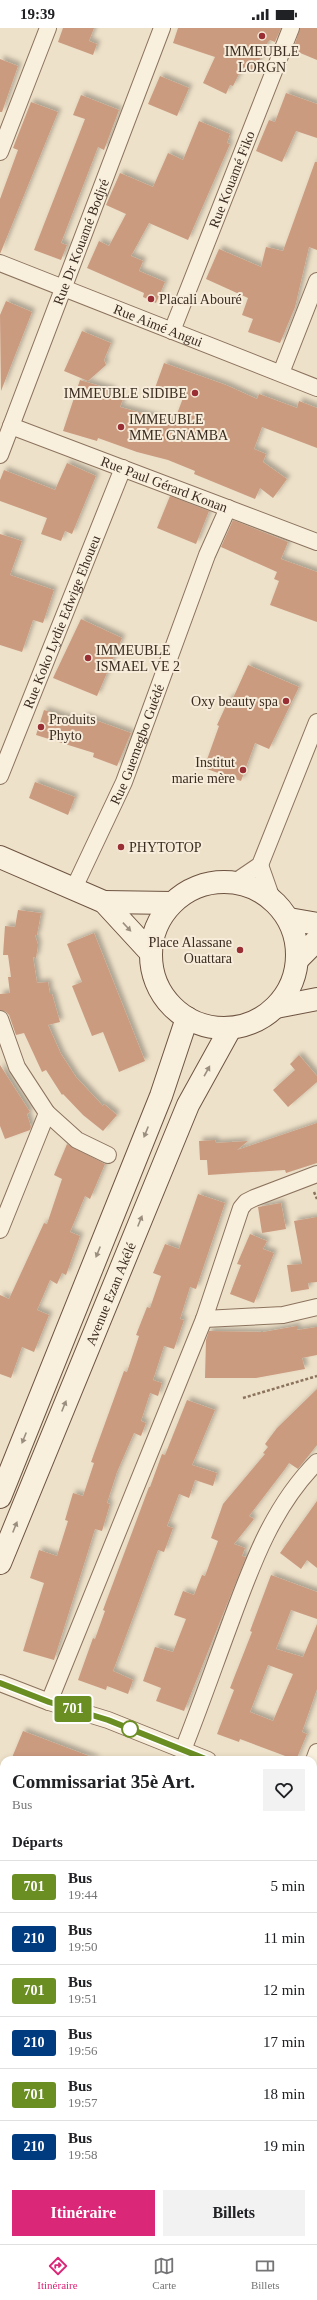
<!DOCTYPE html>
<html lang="fr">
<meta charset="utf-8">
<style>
body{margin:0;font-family:Georgia,serif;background:#f2f2f2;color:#202124;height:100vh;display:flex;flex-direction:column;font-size:15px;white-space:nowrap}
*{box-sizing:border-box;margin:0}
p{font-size:13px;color:#757577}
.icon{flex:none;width:22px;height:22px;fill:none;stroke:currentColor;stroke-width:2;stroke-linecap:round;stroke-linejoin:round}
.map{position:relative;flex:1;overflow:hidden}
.side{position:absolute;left:0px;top:1728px;width:317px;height:488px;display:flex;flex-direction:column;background:#fff;border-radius:12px 12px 0 0;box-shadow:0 2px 6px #0003}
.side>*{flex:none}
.badge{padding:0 8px;border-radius:3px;font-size:14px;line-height:26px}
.map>.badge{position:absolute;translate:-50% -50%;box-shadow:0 0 0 2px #fff}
h2{padding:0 12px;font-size:15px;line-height:36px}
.round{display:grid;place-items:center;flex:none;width:42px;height:42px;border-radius:0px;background:#f2f2f2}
.overview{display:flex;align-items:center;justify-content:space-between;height:68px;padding:0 12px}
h1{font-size:19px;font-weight:700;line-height:30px}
.button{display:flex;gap:8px;margin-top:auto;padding:8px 12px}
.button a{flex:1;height:46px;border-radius:0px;background:#db2777;color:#fff;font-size:16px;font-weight:700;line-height:46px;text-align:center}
.button a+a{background:#f2f2f2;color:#202124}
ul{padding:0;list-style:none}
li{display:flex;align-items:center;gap:12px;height:52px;padding:0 12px;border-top:1px solid #e0e0e0}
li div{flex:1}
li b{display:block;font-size:15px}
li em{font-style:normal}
li .badge{min-width:44px;font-weight:700;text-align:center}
.status{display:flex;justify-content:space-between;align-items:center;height:28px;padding:0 20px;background:#fff;direction:ltr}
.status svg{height:11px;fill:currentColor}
.tab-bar{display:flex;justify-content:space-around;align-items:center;height:56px;border-top:1px solid #e0e0e0;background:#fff;font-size:11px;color:#757577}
.tab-bar a{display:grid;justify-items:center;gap:2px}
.tab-bar .on{color:#db2777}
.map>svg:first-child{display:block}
.green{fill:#cacd9d}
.building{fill:#cb9b80;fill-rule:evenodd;filter:url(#shadow)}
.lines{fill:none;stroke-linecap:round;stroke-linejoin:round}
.street-casing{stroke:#8b735e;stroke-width:18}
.secondary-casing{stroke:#6d5441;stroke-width:24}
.path{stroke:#8b735e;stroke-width:2.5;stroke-dasharray:3 2;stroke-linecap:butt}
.street{stroke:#f9efdd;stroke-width:16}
.secondary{stroke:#f9efdd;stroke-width:22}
.oneway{fill:#9a8e7f}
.line-casing{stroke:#fff;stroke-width:9}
.line{stroke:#6b8e23;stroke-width:6}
.poi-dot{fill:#992f35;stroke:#f6ecd9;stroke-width:1.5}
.stop-dot{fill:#fff;stroke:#6b8e23;stroke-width:2}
.labels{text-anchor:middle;stroke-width:4;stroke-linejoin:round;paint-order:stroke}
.poi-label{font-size:14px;fill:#3b2c21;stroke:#f6ecd9;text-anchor:start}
.street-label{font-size:14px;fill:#3b2c21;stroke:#f6ecd9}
</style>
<div class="status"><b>19:39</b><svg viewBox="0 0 49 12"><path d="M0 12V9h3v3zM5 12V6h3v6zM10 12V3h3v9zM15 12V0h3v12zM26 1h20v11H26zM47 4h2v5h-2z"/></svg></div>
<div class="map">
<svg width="317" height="2216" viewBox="0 0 317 2216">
<defs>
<filter id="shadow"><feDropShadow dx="3.5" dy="-3.5" stdDeviation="2" flood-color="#0004"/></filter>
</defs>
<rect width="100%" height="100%" fill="#eee1c9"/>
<path class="green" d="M4,1920V2212H313V1954L317,1955V2216H0V1921Z"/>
<path class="building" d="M63,0H94L89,13L97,16L93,27L58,14Z
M178,0H281L275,14L270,12L268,14L253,45L242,40L233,58L230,57L226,66L203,55L215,29L173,15Z
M300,0H317V32L293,22Z
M0,31L18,38L2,84H0Z
M160,48L189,60L177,88L148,76Z
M286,65L317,76V110L296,103L282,134L256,123L269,92L275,94Z
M81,67L119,82L104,122L98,119L76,176L61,215L67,217L61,232L34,222L85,91L73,87Z
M31,74L58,84L0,226V171L18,122L13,120Z
M199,93L230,106L227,115L230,116L188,212L149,195L131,228L143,233L139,243L165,254L156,275L143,269L144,265L87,240L99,213L109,218L126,186L106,177L120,145L153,159L168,125L183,132Z
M315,134H317V222L309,219L295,279L280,315L248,304L253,291L242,287L248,270L206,251L219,221L261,239L266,219L283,223Z
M6,273L32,284L1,363L0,287Z
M82,303L111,315L104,332L106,337L88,353L64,343Z
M164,335L226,357L257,371L259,366L297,380L299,373L317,380V420L262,399L254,421L266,426L263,434L287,451L273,470L260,460L255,471L194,446L195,443L168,432L137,424L98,410L97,413L63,403L80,352L113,362L111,367L123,371L120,379L174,394L183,370L155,360Z
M67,435L96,448L72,506L65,503L61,513L41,506L47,490L0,473V452L4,442L55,462Z
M170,468L209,483L196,516L157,500Z
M233,492L288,514L281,531L317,544V594L270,577L279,553L274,551L277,544L221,519Z
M0,506L22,513L10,547L54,562L43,595L33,592L22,624L0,617Z
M81,591L122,610L97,668L53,650Z
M248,637L299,659L269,721L255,715L241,753L204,740L219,698L217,697L230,669L233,670Z
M44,682L82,694L84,688L131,705L117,738L93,729L94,725L36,707Z
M35,754L75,769L68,787L29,770Z
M18,882L41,885L37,907H35L38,917L36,930L33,929L37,955L48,954L50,966H52L60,994L48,997L61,1026L76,1049L103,1078L104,1076L117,1087L103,1103L83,1087L63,1066L62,1067L46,1042L42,1044L24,1005L16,1007L9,987L6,984L0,982V966L10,965L8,949H11L8,927H3L5,898L15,899Z
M94,905L145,1033L119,1044L103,1004L92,1008L72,958L82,954L67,916Z
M299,1027L317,1048V1054L288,1079L273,1062L295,1042L290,1036Z
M0,1037L30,1084L27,1086L31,1099L30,1102L5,1111L0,1098Z
M317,1095V1135L286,1145L285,1142L208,1147L207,1132H200L199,1113L215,1112L216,1115L248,1113L237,1122Z
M67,1116L105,1136L90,1171L85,1168L70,1204L80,1208L66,1247L62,1245L57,1256L50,1252L37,1282L49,1287L34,1324L22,1319L11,1350L0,1346V1267L9,1271L44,1195L47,1196L62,1151L54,1147Z
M198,1166L225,1175L196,1261L190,1259L180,1291L184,1292L174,1321L164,1318L153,1352L162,1355L158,1368L150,1365L141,1393L146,1395L141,1408L134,1405L117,1444L107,1475L110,1476L102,1503L95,1501L54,1632L23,1623L44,1555L30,1550L39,1522L57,1528L68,1493L65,1492L73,1465L83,1468L94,1435L91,1434L124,1343L127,1344L139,1308L136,1307L147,1279L150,1280L161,1248L153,1245L165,1216L179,1221Z
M281,1175L286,1201L262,1205L258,1179Z
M317,1189V1254L308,1255L309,1261L291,1264L287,1237L302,1236L294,1193Z
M250,1206L267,1213L263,1221L274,1225L254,1275L230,1266L241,1237L237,1236Z
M297,1298V1302L317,1299V1327L302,1330L305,1341L256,1350H205L206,1312L209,1303L263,1304Z
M317,1361V1417L298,1441L289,1435L285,1441L249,1488L254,1491L234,1516L245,1520L242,1528L246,1529L184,1683L156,1673L161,1660L143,1653L155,1619L173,1624L186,1591L174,1587L183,1563L194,1567L202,1547L205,1548L218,1513L211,1510L223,1476L265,1426L263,1425L268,1419L265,1416L277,1400Z
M187,1372L215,1382L192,1437L217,1445L213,1458L195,1452L189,1470L179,1466L167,1498L173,1500L164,1524L158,1522L113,1643L133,1652L128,1666L107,1658L106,1662L78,1652L93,1610L95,1611L105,1583L103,1582L149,1459H150L162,1426L165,1427Z
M317,1473V1540L307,1532L301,1541L280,1525Z
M271,1547L317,1564V1591L291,1582L276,1621L303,1629L317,1596V1661L302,1704L307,1706L296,1732L240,1711L239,1714L217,1706L234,1662L230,1660L252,1604L250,1603ZM268,1637L293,1646L273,1693L250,1684Z
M23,1703L97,1731L96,1732H11Z"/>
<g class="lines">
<g class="street-casing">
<g id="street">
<path d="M0,124L48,0"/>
<path id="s1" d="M0,235L317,360"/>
<path id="s2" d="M172,303L291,0"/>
<path d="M281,345L317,253"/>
<path id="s3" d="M11,398L317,514"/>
<path id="s4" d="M0,427L162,0"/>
<path id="s5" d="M0,748L123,440"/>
<path d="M260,837L272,871"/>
<path d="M235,854L260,837L317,694"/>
<path id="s6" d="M74,860L124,754L207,527L228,480"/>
<path d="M0,991L17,1039L47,1085L0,1202"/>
<path d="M47,1085L77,1112L108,1127"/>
<path d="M204,1291L283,1287L317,1279"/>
<path d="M0,1655L49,1674L108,1692L208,1732"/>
<path d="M49,1674L204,1291L241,1180L246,1174L254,1170L317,1146"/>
<path d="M183,1722C200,1679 215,1636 231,1593C252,1536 273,1478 317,1434"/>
<path d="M313,1735L317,1724"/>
<path d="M313,1775L317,1776"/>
</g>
</g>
<g class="secondary-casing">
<g id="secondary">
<path d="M0,829L104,874L150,924"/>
<circle cx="224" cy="927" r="73"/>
<path d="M104,874L172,875"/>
<path d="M289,891L317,896"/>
<path d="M298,931L317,912"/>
<path d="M276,979L317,971"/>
<path d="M0,1469L161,1068L187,990"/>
<path id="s7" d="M0,1535L188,1077L230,1001"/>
</g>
</g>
<path class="path" d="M314,1164L317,1171
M243,1370L317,1348"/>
<use href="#street" class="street"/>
<use href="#secondary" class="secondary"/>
</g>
<defs><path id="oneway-solid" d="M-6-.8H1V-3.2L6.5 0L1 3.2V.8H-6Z"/></defs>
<g class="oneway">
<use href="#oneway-solid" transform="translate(127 899) rotate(47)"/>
<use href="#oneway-solid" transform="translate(207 1043) rotate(-61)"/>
<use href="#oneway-solid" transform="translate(146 1104) rotate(112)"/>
<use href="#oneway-solid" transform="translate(140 1193) rotate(-68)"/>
<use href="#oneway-solid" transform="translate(98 1224) rotate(112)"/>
<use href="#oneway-solid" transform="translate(64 1378) rotate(-68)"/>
<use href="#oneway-solid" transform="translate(24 1410) rotate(112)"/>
<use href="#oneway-solid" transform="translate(15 1499) rotate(-68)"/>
</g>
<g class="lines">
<g class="line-casing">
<path id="line" d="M0,1655L49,1674L108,1692L208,1732"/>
</g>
<use href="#line" class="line"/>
</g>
<g class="poi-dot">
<circle cx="262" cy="8" r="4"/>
<circle cx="151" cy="271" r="4"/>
<circle cx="195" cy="365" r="4"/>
<circle cx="121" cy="399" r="4"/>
<circle cx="88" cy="630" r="4"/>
<circle cx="286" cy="673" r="4"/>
<circle cx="41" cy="699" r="4"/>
<circle cx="243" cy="742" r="4"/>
<circle cx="121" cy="819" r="4"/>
<circle cx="240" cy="922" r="4"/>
</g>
<circle class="stop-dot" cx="130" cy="1701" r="8"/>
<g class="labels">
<g class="poi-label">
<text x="262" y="28" text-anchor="middle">IMMEUBLE<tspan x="262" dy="16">LORGN</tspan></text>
<text x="159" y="276">Placali Abouré</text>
<text x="187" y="370" text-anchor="end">IMMEUBLE SIDIBE</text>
<text x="129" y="396">IMMEUBLE<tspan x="129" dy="16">MME GNAMBA</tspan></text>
<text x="96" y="627">IMMEUBLE<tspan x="96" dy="16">ISMAEL VE 2</tspan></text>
<text x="278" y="678" text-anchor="end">Oxy beauty spa</text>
<text x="49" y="696">Produits<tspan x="49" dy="16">Phyto</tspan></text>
<text x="235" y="739" text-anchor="end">Institut<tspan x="235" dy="16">marie mère</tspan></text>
<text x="129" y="824">PHYTOTOP</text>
<text x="232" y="919" text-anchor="end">Place Alassane<tspan x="232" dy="16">Ouattara</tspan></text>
</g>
<g class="street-label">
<text dy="5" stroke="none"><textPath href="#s2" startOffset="163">Rue Kouamé Fiko</textPath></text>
<text dy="5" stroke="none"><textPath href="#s4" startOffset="228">Rue Dr Kouamé Bodjré</textPath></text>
<text dy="5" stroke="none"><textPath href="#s1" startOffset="170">Rue Aimé Angui</textPath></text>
<text dy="5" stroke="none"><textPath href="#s3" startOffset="164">Rue Paul Gérard Konan</textPath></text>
<text dy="5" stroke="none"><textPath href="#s5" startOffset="166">Rue Koko Lydie Edwige Ehoueu</textPath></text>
<text dy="5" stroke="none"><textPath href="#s6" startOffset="157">Rue Guemegbo Guédé</textPath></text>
<text dy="5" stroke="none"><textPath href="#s7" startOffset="291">Avenue Ezan Akélé</textPath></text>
</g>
</g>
</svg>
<b class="badge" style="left:73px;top:1681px;background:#6b8e23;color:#fff">701</b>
<section class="side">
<div class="overview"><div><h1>Commissariat 35è Art.</h1><p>Bus</p></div><a class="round"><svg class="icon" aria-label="heart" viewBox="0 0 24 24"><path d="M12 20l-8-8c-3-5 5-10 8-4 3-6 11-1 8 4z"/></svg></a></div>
<h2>Départs</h2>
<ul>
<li><span class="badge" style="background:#6b8e23;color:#fff">701</span><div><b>Bus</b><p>19:44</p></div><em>5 min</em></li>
<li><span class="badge" style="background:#003b80;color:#fff">210</span><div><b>Bus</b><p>19:50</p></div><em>11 min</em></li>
<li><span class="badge" style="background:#6b8e23;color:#fff">701</span><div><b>Bus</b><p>19:51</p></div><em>12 min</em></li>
<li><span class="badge" style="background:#003b80;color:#fff">210</span><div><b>Bus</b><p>19:56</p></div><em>17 min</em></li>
<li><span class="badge" style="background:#6b8e23;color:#fff">701</span><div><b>Bus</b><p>19:57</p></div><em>18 min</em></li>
<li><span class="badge" style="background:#003b80;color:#fff">210</span><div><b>Bus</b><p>19:58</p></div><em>19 min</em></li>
</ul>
<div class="button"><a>Itinéraire</a><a>Billets</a></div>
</section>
</div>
<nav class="tab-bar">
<a class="on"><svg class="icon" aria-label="directions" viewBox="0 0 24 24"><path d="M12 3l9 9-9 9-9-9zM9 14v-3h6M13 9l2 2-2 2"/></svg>Itinéraire</a>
<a><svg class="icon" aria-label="map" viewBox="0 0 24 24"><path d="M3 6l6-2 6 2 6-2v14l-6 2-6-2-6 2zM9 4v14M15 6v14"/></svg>Carte</a>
<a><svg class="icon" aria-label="tickets" viewBox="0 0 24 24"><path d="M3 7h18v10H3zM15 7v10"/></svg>Billets</a>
</nav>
